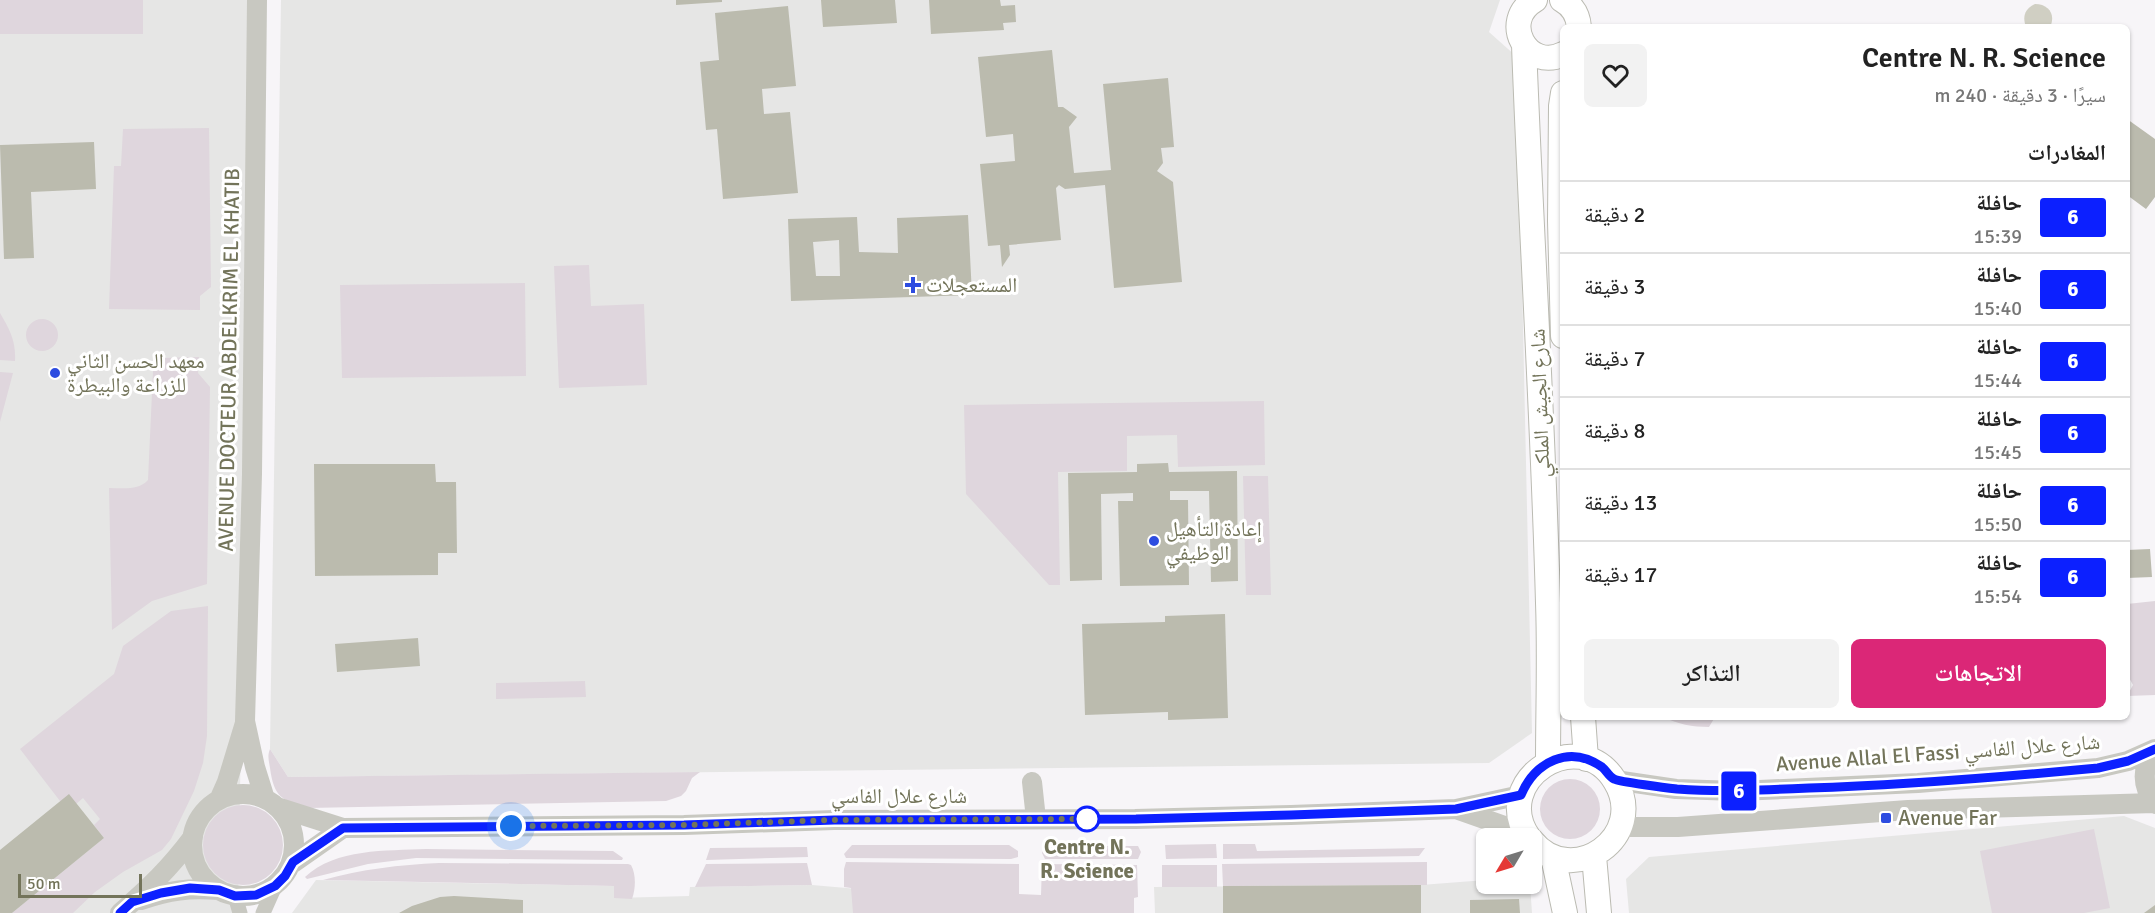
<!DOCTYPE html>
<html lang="ar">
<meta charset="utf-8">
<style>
body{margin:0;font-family:Signika,"Noto Naskh Arabic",sans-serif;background:#f2f2f2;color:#222;direction:rtl;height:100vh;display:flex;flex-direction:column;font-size:22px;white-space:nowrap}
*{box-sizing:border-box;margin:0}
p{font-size:20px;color:#767676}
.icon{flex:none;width:33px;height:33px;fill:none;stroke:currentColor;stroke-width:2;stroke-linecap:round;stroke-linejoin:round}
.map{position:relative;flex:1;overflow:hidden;direction:ltr}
.sheet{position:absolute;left:1560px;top:24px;width:570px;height:696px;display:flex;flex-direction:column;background:#fff;border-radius:9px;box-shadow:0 2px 4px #0004;direction:rtl}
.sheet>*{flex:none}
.badge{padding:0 12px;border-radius:4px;font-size:21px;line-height:39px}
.needle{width:39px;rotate:232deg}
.buttons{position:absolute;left:1476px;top:828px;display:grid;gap:12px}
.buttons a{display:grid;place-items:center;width:66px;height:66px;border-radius:9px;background:#fff;box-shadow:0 2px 4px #0004;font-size:30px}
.scale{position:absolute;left:18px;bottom:15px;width:124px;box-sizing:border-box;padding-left:6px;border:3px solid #73745a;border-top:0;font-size:16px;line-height:21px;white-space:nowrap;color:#73745a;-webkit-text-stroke:4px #fff;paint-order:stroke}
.you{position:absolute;width:30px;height:30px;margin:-15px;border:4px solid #fff;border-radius:50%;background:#1a73e8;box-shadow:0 0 0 9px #1a73e833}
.map>.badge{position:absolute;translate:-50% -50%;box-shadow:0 0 0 3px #fff}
h2{padding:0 24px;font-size:22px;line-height:54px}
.round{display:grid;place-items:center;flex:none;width:63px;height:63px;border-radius:9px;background:#f2f2f2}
.summary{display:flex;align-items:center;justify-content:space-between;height:102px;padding:0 24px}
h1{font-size:28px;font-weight:600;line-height:45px}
.cta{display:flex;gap:12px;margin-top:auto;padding:12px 24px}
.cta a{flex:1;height:69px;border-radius:9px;background:#db2777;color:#fff;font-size:24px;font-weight:600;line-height:69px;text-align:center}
.cta a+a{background:#f2f2f2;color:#222}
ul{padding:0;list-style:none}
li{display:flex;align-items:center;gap:18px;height:72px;padding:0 24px;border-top:2px solid #e0e0e0}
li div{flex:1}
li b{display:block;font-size:22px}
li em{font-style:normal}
li .badge{min-width:66px;font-weight:700;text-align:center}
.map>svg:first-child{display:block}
.built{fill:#e6e6e5}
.green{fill:#dfd6dd}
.water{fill:#d0cfc3}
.building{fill:#bbbbae;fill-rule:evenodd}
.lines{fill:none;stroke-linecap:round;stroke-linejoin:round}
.primary-casing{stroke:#bbbbb2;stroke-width:26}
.minor{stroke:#c8c8c1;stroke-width:15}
.tertiary{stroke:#c8c8c1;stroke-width:20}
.primary{stroke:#fff;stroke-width:24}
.line-casing{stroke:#fff;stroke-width:14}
.line{stroke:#0c20ff;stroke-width:9}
.walk{stroke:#73745a;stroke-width:6;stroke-dasharray:0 10.8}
.poi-dot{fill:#2d4ce0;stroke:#fff;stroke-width:2}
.stop-dot{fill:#fff;stroke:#0c20ff;stroke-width:3}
.labels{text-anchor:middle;stroke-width:6;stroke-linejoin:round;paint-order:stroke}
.poi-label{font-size:21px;fill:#73745a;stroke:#fff;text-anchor:start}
.street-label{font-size:21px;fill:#73745a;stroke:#fff}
.stop-label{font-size:21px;font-weight:bold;fill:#73745a;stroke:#fff}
</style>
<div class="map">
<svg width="2155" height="913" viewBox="0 0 2155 913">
<rect width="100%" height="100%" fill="#f7f5f8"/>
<path class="built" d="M0,0H253L238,913H0Z
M281,0H1500L1489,32L1517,57L1532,733L1489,763L288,777L270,749Z
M2124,816L2155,828V913H1629L1626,879L1649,857Z
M316,880L614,886L615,898L689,896L690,887L812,885L1134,913H292Z
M1486,880V884H1530L1532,913H1155L1154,887L1421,885Z"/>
<path class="green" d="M0,0H143V34H0Z
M209,128L211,287L200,296V310L109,309L114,166H121L123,129Z
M589,265L591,306L644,304L647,385L559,388L554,266Z
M525,283L526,376L342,378L340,285Z
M0,313C10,330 16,341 15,361L0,360Z
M26 335a16 16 0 1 1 32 0a16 16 0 1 1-32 0Z
M199,357L198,373L210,387L207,584L152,601L112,630L109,488C123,488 138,491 148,480L153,371L157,361L162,358Z
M0,372L13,373L0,422Z
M1264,401L1265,465L1178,467L1177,435L1127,436V471L1058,472L1060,585H1049L966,494L964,405Z
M1243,476H1268L1271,595H1246Z
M2155,601V695L2127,696L2133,685L2127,674V604Z
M208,606L207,736L203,763L194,791L171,839L162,850L123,872L95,892L73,913H12L104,838L94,825L100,819L83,798L76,804L60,801L20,749L114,674L123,646L171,611Z
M585,681L586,697L496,699V683Z
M1663,717H1715L1709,727C1692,727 1678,724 1663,717Z
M270,749L288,777L700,772L692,778L686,791L681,796L666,801L308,808C281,800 274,797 270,768C269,761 267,756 270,749Z
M1540 809a30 30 0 1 1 60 0a30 30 0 1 1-60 0Z
M203 845a40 40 0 1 1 80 0a40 40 0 1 1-80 0Z
M2094,829L2110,908L2084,913H1992L1980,851Z
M1216,844L1217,858L1166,859L1165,845Z
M1223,844H1255L1257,851L1425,848L1419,856L1223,859Z
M852,845H1009L1018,851V857L1011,859L846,858L844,854Z
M1045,846H1138L1141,852L1138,859H1045L1042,853Z
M807,847L808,857L706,860L710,848Z
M426,849L613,851L623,858L622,860L416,858L368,864L307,879L305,877C336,848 386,851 426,849Z
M846,862L1019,864V894L1041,895L1042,864L1137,865L1138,897L1134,898V913H853L851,888L844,887V869Z
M1427,862V885L1223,886L1222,864Z
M439,863L628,864L631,865C636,874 636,888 632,899L614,898V886L323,880C362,869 399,865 439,863Z
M807,863L812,885L695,887L706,864Z
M1162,865H1217V887H1162Z"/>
<path class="water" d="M2035,4C2049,4 2056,15 2050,27H2026C2022,16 2025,9 2035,4Z"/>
<path class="building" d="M676,0H722V2L676,5Z
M821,0H895L897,23L823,27Z
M929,0H1000L1001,6L1015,5L1016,22L1003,23L1004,30L931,34Z
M788,6L796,86L762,89L764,114L790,112L798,193L723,199L717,129L706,130L700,62L719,60L715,13Z
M1052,50L1058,107H1063L1077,117L1069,127L1074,173L1111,170L1103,84L1168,78L1174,147L1161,148L1163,163L1157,171L1173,182L1182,282L1114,288L1105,185L1065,189L1059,185L1056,188L1061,240L1009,245L1010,255L1002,267L1000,245L988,246L980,164L1015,161L1013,134L986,137L978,57Z
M2127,119L2155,139V197L2146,209L2127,195Z
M94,142L96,189L31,192L34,258L4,259L0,145Z
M968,215L972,295L791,301L788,219L857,217L859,252L898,253L897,218ZM839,240L840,276H816L813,242Z
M1168,463L1169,472L1237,471L1238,581L1211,582L1209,491H1170V500H1188L1189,585L1120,586L1118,501H1133V493L1101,494L1102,580L1070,581L1068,473L1137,472V464Z
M314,464H435L436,482H456L457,553H438V575L315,576Z
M2150,549L2152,577L2127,578V550Z
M1225,614L1228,718L1168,720V712L1085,715L1082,624L1165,622V616Z
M418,638L420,666L337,672L335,644Z
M69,794L104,838L12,913H0V850Z
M1421,885V913H1223V886Z
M454,896L523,900V913H399L412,906L440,897Z
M1519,899L1520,913H1470V900Z
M2155,905V913H2144Z"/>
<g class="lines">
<g class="primary-casing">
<path id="primary" d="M1535,0C1499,21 1528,72 1563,54
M1562,0C1573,6 1578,15 1579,27
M1524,45C1531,231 1543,417 1548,603C1550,656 1548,709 1548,762
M1563,93L1561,106L1560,221L1563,336
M1583,717L1586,759
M1529,838C1489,781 1579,722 1615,781C1649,836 1572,890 1532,841
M1594,856L1599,913
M1553,857L1565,913"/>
</g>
<path class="minor" d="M235,896L240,913
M263,913L275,886"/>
<path class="tertiary" d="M257,0L252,474L245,721L255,767L265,799
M2155,750C2141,768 2142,786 2155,804
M1615,780L1676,789L1738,791L1918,783L2098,768L2128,761L2155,749
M1032,782L1036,819
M192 845a51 51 0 1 1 102 0a51 51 0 1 1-102 0Z
M219,800L227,782L245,723
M277,807L343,828L684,825L834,820L1135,819L1291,815L1456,809L1521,795
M1456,809L1527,834
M1620,827H1678L1908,810L2155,803
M293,863L343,828
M141,900C170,890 188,888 219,890
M120,913C150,887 169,869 193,837"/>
<use href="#primary" class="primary"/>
</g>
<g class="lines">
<g class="line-casing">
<path id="line" d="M120,913L132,902L161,893L190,888L219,890L235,896L256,895L275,886L285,876L293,862L343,828L684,825L834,820L1136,819L1291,815L1456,809L1521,795C1535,762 1569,744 1602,767C1606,770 1609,777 1614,779C1620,782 1668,788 1677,789C1721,792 1765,790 1809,788C1906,785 2002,777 2098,768L2128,761L2155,749"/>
</g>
<use href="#line" class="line"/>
<path class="walk" d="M511,826L684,825L834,820L1091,819H1087"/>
</g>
<g class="poi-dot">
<path d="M910 276h6v6h6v6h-6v6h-6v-6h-6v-6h6z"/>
<circle cx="55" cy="373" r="6"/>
<circle cx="1154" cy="541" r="6"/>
<rect x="1880" y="812" width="12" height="12" rx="3"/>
</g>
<circle class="stop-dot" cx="1087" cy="819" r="12"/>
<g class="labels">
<g class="poi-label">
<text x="926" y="292">المستعجلات</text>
<text x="67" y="368">معهد الحسن الثاني<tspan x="67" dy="24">للزراعة والبيطرة</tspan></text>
<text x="1166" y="536">إعادة التأهيل<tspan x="1166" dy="24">الوظيفي</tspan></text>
<text x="1898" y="825">Avenue Far</text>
</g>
<g class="street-label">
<text transform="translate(229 360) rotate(-89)" y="7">AVENUE DOCTEUR ABDELKRIM EL KHATIB</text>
<text transform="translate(1540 403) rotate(-92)" y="7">شارع الجيش الملكي</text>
<text transform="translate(1938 753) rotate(-4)" y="7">Avenue Allal El Fassi شارع علال الفاسي</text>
<text x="899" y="803">شارع علال الفاسي</text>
</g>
<g class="stop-label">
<text x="1087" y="854">Centre N.<tspan x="1087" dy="24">R. Science</tspan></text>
</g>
</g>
</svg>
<div class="buttons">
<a><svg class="needle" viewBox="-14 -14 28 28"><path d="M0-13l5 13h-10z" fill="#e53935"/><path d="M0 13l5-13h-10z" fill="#767676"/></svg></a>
</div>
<div class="scale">50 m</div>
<div class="you" style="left:511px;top:826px"></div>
<b class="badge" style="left:1739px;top:791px;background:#0c20ff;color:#fff">6</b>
<section class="sheet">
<div class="summary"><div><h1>Centre N. R. Science</h1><p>سيرًا · 3 دقيقة · 240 m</p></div><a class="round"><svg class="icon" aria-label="heart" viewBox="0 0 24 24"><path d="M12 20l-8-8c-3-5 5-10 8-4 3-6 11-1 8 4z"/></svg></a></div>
<h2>المغادرات</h2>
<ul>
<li><span class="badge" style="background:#0c20ff;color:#fff">6</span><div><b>حافلة</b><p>15:39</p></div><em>2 دقيقة</em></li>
<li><span class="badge" style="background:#0c20ff;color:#fff">6</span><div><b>حافلة</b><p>15:40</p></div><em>3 دقيقة</em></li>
<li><span class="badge" style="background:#0c20ff;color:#fff">6</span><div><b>حافلة</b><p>15:44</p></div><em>7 دقيقة</em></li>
<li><span class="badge" style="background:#0c20ff;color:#fff">6</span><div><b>حافلة</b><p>15:45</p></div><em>8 دقيقة</em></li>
<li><span class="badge" style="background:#0c20ff;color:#fff">6</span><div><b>حافلة</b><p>15:50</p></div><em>13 دقيقة</em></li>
<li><span class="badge" style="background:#0c20ff;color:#fff">6</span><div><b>حافلة</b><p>15:54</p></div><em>17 دقيقة</em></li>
</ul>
<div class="cta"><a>الاتجاهات</a><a>التذاكر</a></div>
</section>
</div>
